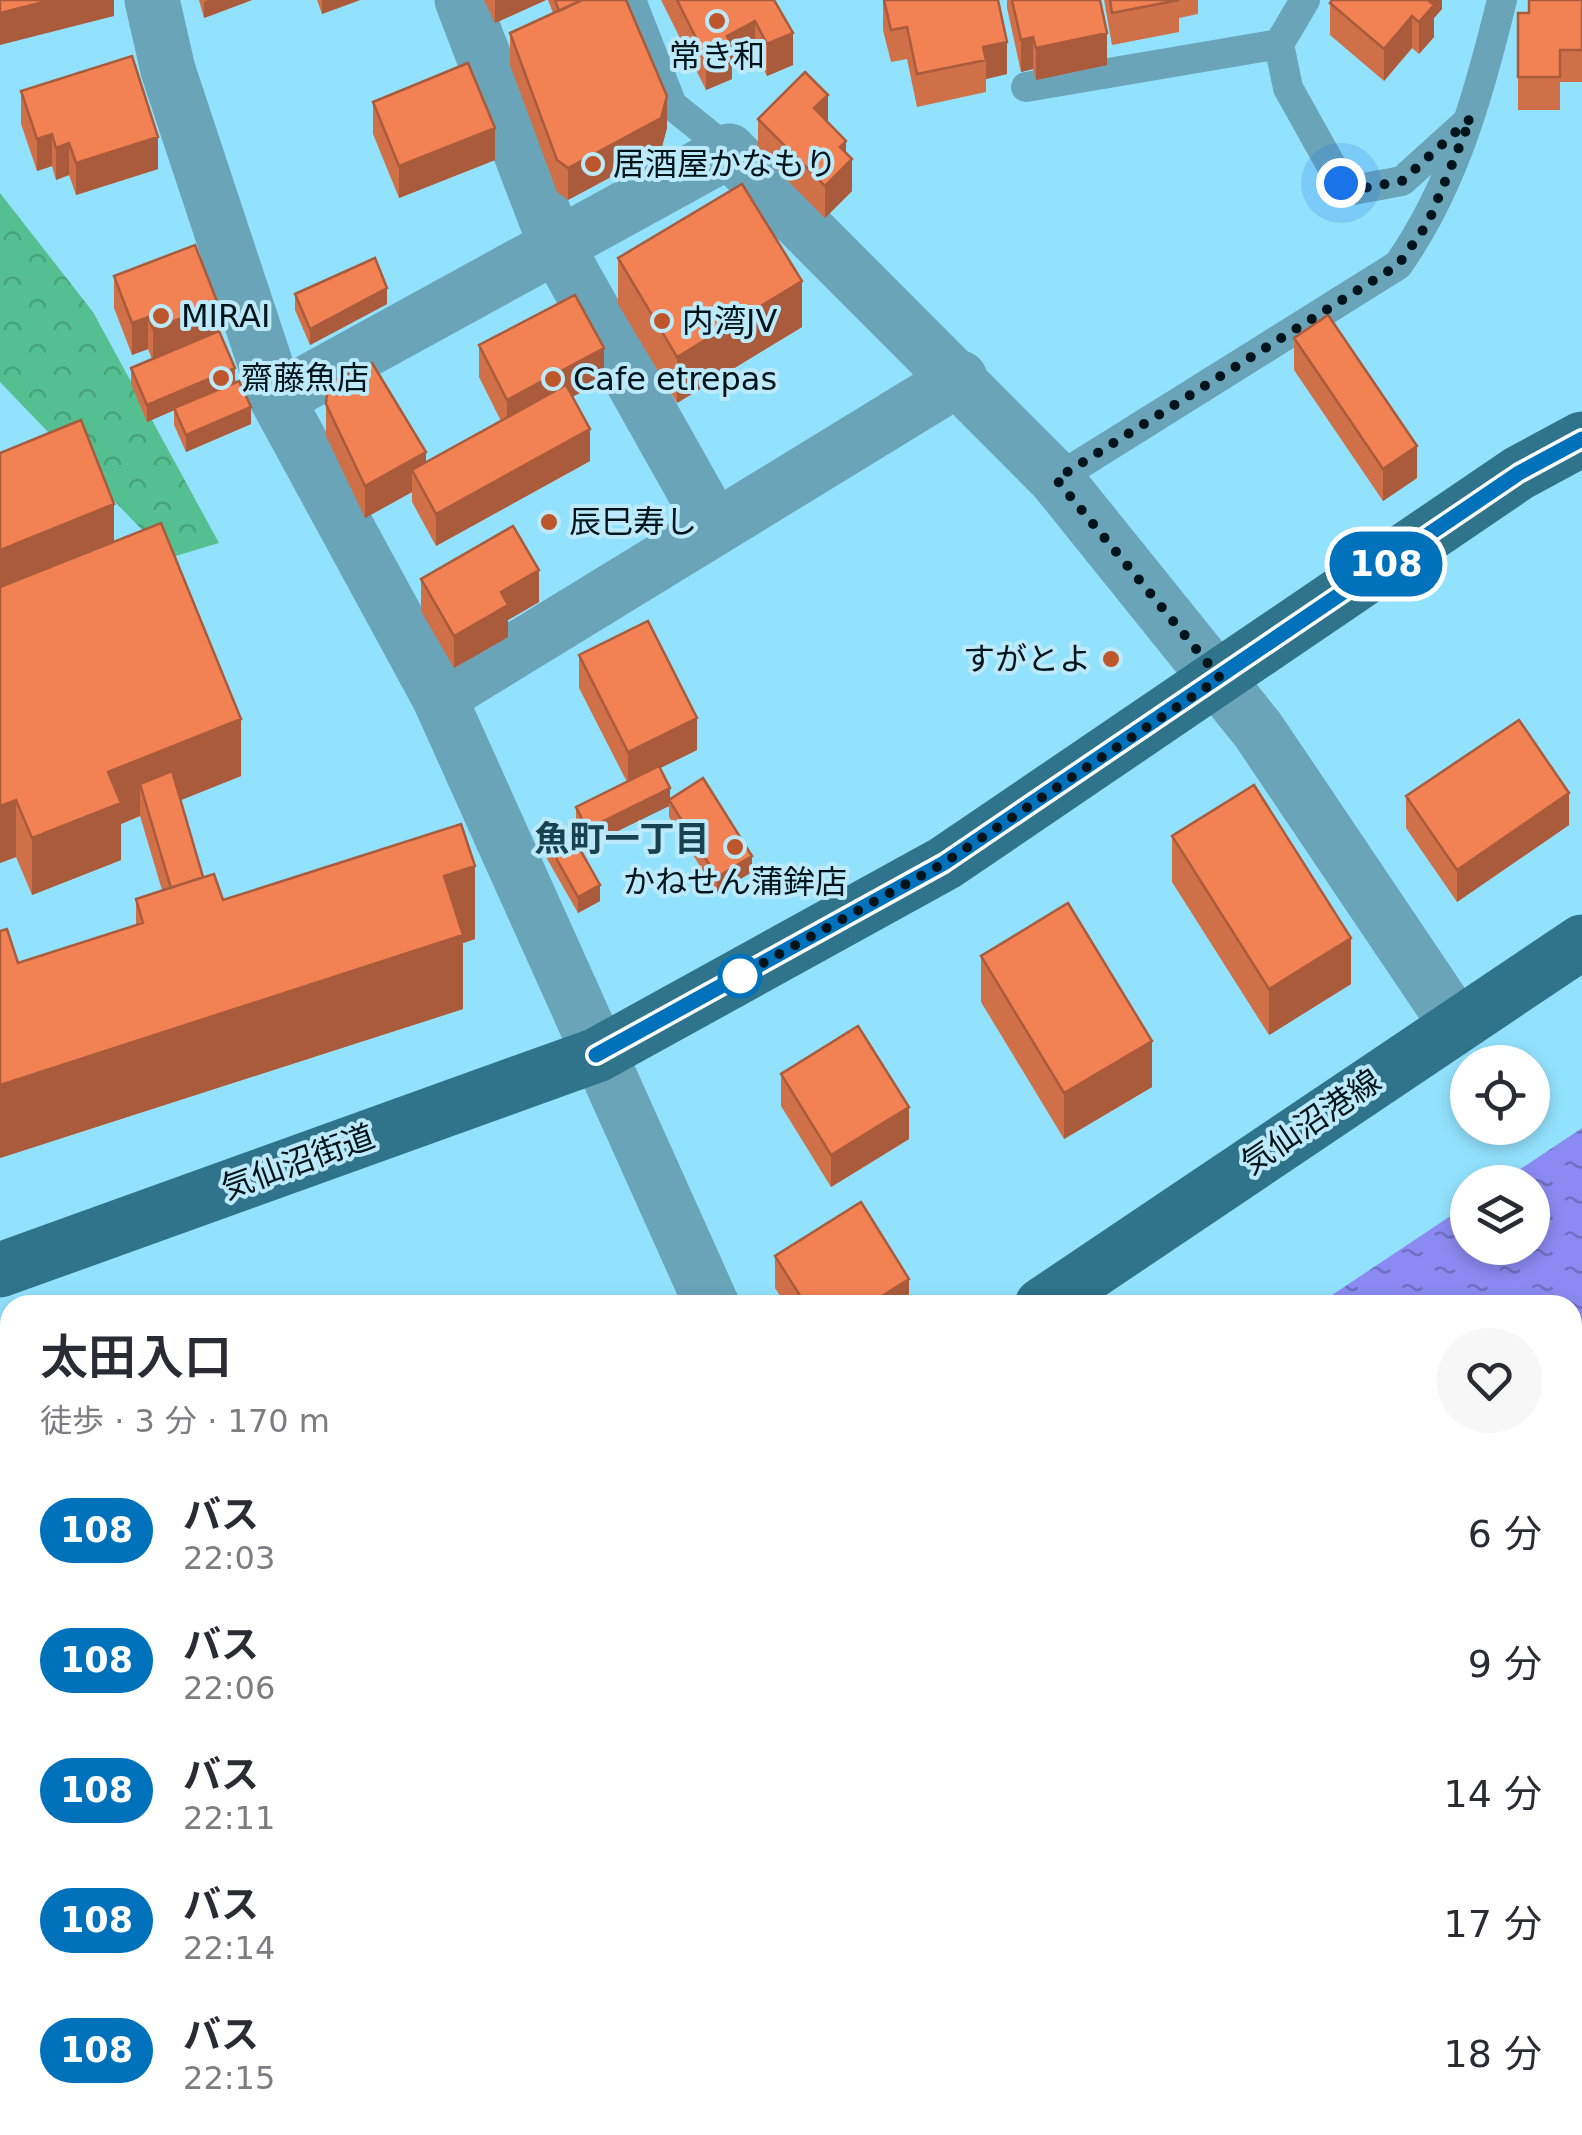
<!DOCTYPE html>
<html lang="ja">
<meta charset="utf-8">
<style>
body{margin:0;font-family:"DejaVu Sans","Noto Sans JP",sans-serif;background:#f7f7f7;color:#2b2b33;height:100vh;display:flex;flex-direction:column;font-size:38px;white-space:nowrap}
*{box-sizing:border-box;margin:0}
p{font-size:32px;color:#7c7c81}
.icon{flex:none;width:55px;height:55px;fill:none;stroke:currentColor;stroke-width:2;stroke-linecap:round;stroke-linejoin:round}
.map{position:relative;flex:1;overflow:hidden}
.details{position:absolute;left:0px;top:1295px;width:1582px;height:840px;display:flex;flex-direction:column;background:#fff;border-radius:30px 30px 0 0;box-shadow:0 5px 15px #0003}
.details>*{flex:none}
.badge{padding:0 20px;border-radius:32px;font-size:35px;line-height:65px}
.controls{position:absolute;left:1450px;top:1045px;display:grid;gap:20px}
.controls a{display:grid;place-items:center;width:100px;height:100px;border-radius:50%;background:#fff;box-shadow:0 5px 15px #0003;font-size:50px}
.you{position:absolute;width:50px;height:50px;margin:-25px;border:8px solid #fff;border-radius:50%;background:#1a73e8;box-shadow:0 0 0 15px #1a73e833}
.map>.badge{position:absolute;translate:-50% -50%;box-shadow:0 0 0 5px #fff}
.round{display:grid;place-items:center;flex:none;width:105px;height:105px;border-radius:52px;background:#f7f7f7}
.summary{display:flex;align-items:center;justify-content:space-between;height:170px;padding:0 40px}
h1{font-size:48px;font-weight:600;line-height:75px}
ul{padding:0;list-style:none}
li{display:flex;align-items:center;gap:30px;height:130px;padding:0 40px}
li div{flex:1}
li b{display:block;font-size:38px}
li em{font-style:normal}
li .badge{min-width:110px;font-weight:700;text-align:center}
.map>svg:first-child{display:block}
.forest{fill:url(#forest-crowns)}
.water{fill:url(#water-ripples)}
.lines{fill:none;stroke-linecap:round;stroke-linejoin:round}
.ferry{stroke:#382098;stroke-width:2.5;stroke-dasharray:12 10;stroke-linecap:butt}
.lane{stroke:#6aa4b9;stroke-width:30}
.street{stroke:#6aa4b9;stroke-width:55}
.primary{stroke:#2f748a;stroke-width:55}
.wall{fill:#d07048}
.shaded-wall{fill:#a95b3b}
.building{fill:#f28254;stroke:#a95b3b;stroke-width:2.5}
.line-casing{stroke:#fff;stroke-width:22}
.line{stroke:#0072bc;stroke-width:15}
.walk{stroke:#00141b;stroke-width:10;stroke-dasharray:0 18}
.poi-dot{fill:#bd572b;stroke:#bdeafa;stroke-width:4}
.stop-dot{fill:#fff;stroke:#0072bc;stroke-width:5}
.labels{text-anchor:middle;stroke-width:8;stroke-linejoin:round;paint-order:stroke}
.poi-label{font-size:32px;fill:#00141b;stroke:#bdeafa;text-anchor:start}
.street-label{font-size:32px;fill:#00141b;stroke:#bdeafa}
.neighbourhood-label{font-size:35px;font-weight:bold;fill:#18424f;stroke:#bdeafa}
</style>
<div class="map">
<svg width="1582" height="2135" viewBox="0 0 1582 2135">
<defs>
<pattern id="forest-crowns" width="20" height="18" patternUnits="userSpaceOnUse" patternTransform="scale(2.5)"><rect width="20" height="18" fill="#54bf90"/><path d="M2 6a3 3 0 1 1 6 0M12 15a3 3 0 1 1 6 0" fill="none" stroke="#47a37c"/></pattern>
<pattern id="water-ripples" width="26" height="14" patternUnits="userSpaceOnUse" patternTransform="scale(2.5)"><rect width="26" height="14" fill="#8b8af2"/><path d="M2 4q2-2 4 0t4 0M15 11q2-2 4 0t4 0" fill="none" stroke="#6f70c3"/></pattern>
</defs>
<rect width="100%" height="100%" fill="#93e2fd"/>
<path class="forest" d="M0,193L93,312L219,543L169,558L0,382Z"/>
<path class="water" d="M1582,1128V2135H0V2088L10,2080V2125H1572V1305H1317L1467,1205L1468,1248H1532V1182H1501Z"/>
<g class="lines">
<path class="ferry" d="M1572,1976H1582
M885,2135L902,2125"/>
<path class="lane" d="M631,0L672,105L729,151
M1279,44L1288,88L1341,183L1353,190L1402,181L1465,124
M1026,87L1279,44L1305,0
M1056,479L1398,265C1454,185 1479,94 1502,0"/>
<path class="street" d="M152,0L168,70L277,399L439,697L712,1305
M462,0L556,245L715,528
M277,399L729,151L1056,479L1258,730L1456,1024
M439,697L960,378"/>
<path class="primary" d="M0,1270L597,1055L945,863L1519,473L1582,439
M1042,1305L1582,942
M0,1903L10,1901"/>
</g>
<path class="wall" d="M199,0H252L204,18Z
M317,0H360L322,14Z
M484,0H546L495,23Z
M548,0H626L667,128L661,150L568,200L557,192L510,65V33L553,13Z
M661,0H774L793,65L767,76L755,53L732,66V79L706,90Z
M883,0H998L1007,74L986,79V92L917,107L907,59L891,62L883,30Z
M1007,0H1100L1107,65L1036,80L1033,69L1021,72L1007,8Z
M1104,0H1198V14L1179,18V32L1112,45Z
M1442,0V9L1434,18V37L1419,54L1412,48L1384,81L1330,35V3Z
M1582,0V82H1560V110H1518V13H1529Z
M21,91L158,169L76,195L69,175L56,180L52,166L37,171L21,124Z
M373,102L495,160L399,198L373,134Z
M758,119L828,122L846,153L852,191L825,218L758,151Z
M618,258L802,327L677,403L618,304Z
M114,276L218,331L251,424L186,452L174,425V410L147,422L131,384V368L152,359L148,349L132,355L114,308Z
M295,294L387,304L310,345L295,310Z
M1294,338L1417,478L1383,501L1294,370Z
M479,345L604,380L572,397L590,461L436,546L412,502V492L365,518L326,436V404L426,462L501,421L479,377Z
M0,453L114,542L241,776L180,800L203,877L223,900L475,939L463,943V1009L0,1158V931L18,963L136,926V899L162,890L140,816L121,824V860L32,895L16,857L0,863Z
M421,579L539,602L508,620V637L454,668L421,611Z
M579,655L697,750L660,768L670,799L752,872L717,893L669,817V806L587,846L576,824V807L627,782L579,688Z
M1406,796L1569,825L1457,902L1406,828Z
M1172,836L1351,984L1269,1035L1172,882Z
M546,840L600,901L578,913L546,857Z
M981,956L1152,1087L1064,1139L981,1002Z
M781,1074L909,1139L831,1187L781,1106Z
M775,1256L909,1305H786L775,1288Z
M10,1488L9,1671L0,1642V1491Z"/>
<path class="shaded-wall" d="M51,0H114V16L0,45V13Z
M208,0H252L204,18V2Z
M322,0H360L322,14Z
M495,0H546L495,23Z
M1424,0H1442V9L1434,18V37L1419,54V22Z
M1412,16V48L1384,81V49Z
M755,21V53L732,66V79L706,90V58L727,36Z
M793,33V65L767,76V44Z
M1107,33V65L1036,80V48Z
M1033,37V69L1021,72V40Z
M1007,42V74L986,79V60L983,47Z
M828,95V128L814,108Z
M667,96V128L661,150L568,200V168Z
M495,128V160L399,198V166Z
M52,134V166L37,171V139Z
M158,137V169L76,195V163Z
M846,141V165L852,159V191L825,218V186L840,147Z
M69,143V175L56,180V148Z
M802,281V327L677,403V357Z
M387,288V304L310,345V329Z
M218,304V336L153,361V329Z
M148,317V349L132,355V323Z
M604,348V380L507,432V400Z
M235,368V384L147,422V405Z
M251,407V424L186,452V435Z
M590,429V461L436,546V514Z
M1417,446V478L1383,501V469Z
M426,452V484L412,470V492L365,518V486Z
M114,504V577L0,623V550Z
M539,570V602L508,620V637L454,668V636L501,592Z
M697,718V750L628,784V752Z
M241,719V776L149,813L140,784V816L121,824V860L32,895V838L108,772Z
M670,788V803L669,800V806L587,846V829Z
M1569,793V825L1457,902V870Z
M16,800V857L0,863V806Z
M752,856V872L717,893V877Z
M475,866V939L463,943V1009L0,1158V1085L444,876Z
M600,885V901L578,913V897Z
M1351,938V984L1269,1035V989Z
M1152,1041V1087L1064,1139V1093Z
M909,1107V1139L831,1187V1155Z
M909,1279V1305H868Z
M10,1638V1670L9,1671V1639Z
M10,1733V1765L0,1768V1736Z"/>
<path class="building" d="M0,0H51L0,13Z
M555,0H582L559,11Z
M582,0H626L667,96L661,118L568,168L557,160L510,33Z
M677,0H774L793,33L767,44L755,21L727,36L732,47L706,58Z
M884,0H998L1007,42L983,47L986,60L917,74L907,27L891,30Z
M1012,0H1100L1107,33L1036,48L1033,37L1021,40Z
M1110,0H1179L1112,13Z
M1332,0H1428L1434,5L1419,22L1412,16L1384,49L1330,3Z
M1529,0H1582V50H1560V77H1518V13H1529Z
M132,56L158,137L76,163L69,143L56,148L52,134L37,139L21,91Z
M468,63L495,128L399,166L373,102Z
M805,72L828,95L814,108L846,141L840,147L852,159L825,186L758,119Z
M742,184L802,281L677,357L618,258Z
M195,245L218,304L153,329L148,317L132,323L114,276Z
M375,258L387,288L310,329L295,294Z
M575,295L604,348L507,400L479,345Z
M1328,315L1417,446L1383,469L1294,338Z
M219,331L235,368L147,405L131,368Z
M372,363L426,452L365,486L326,404L328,383Z
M239,381L251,407L186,435L174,408Z
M566,385L590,429L436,514L412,470Z
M81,420L114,504L0,550V453Z
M161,523L241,719L108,772L121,803L32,838L16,800L0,806V587Z
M513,526L539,570L501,592L508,605L454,636L421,579Z
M648,621L697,718L628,752L579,655Z
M1519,720L1569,793L1457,870L1406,796Z
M659,766L670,788L587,829L576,807Z
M172,771L203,877L171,888L140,784Z
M703,778L752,856L717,877L669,800Z
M1254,785L1351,938L1269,989L1172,836Z
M461,824L475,866L444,876L463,935L0,1085V931L7,929L18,963L143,923L136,899L182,884L214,874L223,900Z
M568,828L600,885L578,897L546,840Z
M1068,903L1152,1041L1064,1093L981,956Z
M858,1026L909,1107L831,1155L781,1074Z
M861,1202L909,1279L868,1305H806L775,1256Z
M658,1300L660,1305H646Z
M10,1488V1638L9,1639L0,1610V1491Z
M0,1652L10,1683V1733L0,1736Z"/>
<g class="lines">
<g class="line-casing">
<path id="line" d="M596,1055L944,863L1519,473L1582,439"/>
</g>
<use href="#line" class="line"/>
<path class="walk" d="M740,976L736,978L944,863L1220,678L1056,479L1398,265L1428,223L1471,118L1402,181L1353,190L1341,183"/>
</g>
<g class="poi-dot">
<circle cx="717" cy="21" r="10"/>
<circle cx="593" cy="164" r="10"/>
<circle cx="161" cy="316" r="10"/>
<circle cx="662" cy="321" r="10"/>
<circle cx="221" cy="378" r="10"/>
<circle cx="553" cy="379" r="10"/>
<circle cx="549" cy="522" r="10"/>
<circle cx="1111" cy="659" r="10"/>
<circle cx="735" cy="847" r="10"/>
</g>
<circle class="stop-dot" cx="740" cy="976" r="20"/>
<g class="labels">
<g class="poi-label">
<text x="717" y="67" text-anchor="middle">常き和</text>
<text x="613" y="175">居酒屋かなもり</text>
<text x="181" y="327">MIRAI</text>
<text x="682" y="332">内湾JV</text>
<text x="241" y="389">齋藤魚店</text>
<text x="573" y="390">Cafe etrepas</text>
<text x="569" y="533">辰巳寿し</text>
<text x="1091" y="670" text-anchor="end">すがとよ</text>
<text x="735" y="893" text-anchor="middle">かねせん蒲鉾店</text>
</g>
<g class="street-label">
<text transform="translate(1311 1122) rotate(-34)" y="11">気仙沼港線</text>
<text transform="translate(298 1162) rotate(-20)" y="11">気仙沼街道</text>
</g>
<g class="neighbourhood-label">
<text x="622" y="851">魚町一丁目</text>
</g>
</g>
</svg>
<div class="controls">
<a><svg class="icon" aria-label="locate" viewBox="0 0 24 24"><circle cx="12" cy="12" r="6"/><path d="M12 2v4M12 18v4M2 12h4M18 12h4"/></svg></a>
<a><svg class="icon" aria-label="layers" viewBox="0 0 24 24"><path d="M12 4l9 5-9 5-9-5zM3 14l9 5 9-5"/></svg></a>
</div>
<div class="you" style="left:1341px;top:183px"></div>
<b class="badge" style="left:1386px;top:564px;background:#0072bc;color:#fff">108</b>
<section class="details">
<div class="summary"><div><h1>太田入口</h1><p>徒歩 · 3 分 · 170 m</p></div><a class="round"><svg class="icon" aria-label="heart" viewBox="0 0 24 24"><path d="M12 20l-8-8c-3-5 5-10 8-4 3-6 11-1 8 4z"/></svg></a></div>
<ul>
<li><span class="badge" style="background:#0072bc;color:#fff">108</span><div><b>バス</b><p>22:03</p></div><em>6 分</em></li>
<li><span class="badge" style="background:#0072bc;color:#fff">108</span><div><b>バス</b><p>22:06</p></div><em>9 分</em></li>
<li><span class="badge" style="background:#0072bc;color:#fff">108</span><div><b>バス</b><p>22:11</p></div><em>14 分</em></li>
<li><span class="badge" style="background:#0072bc;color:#fff">108</span><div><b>バス</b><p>22:14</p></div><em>17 分</em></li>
<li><span class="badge" style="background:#0072bc;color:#fff">108</span><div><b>バス</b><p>22:15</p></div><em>18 分</em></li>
</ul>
</section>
</div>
